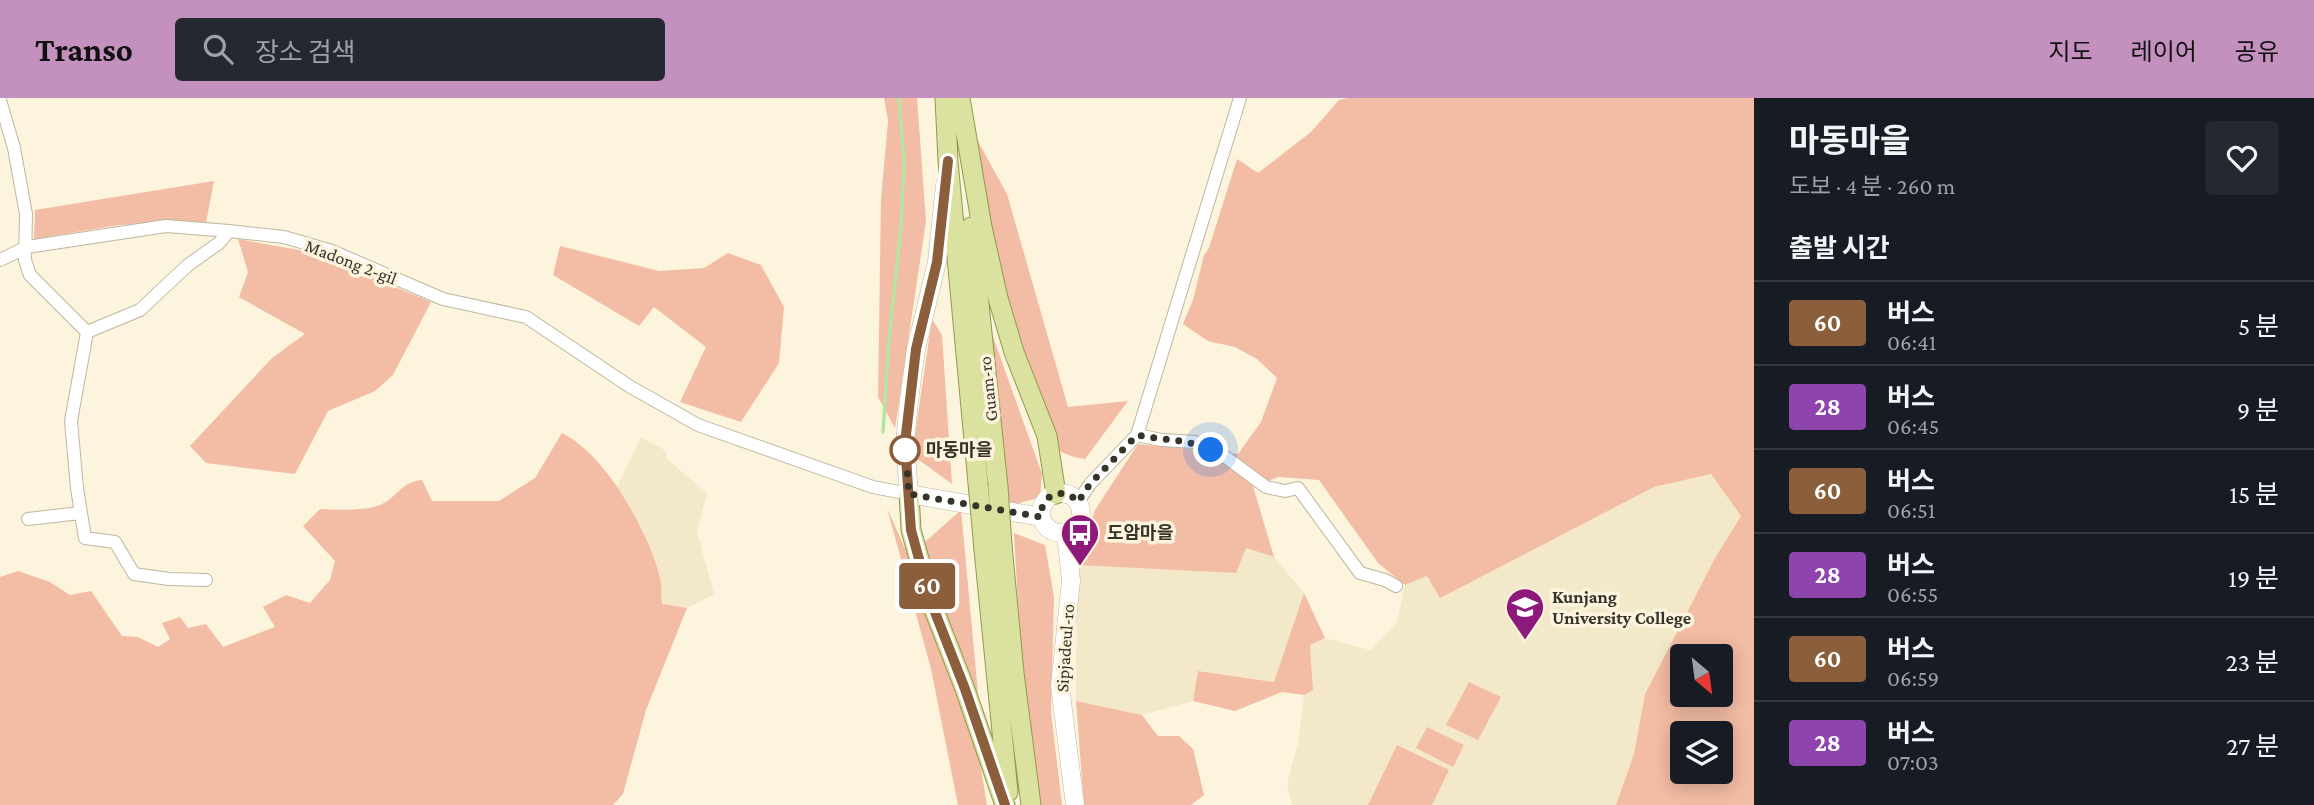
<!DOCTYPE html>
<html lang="ko">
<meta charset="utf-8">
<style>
body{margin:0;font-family:"Crimson Pro","Noto Sans KR",serif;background:#242831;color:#f1f3f6;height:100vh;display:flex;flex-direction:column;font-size:26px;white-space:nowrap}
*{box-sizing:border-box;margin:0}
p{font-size:23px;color:#9ea1a6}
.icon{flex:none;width:38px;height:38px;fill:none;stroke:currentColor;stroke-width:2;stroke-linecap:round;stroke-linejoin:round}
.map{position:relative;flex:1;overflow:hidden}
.side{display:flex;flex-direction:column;background:#171b24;width:560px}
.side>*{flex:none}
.badge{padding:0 14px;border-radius:5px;font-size:24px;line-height:46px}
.needle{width:46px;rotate:151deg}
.buttons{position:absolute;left:1670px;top:546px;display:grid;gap:14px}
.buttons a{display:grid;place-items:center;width:63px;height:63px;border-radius:7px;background:#171b24;box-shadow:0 4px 18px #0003;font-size:35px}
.you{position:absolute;width:35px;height:35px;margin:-18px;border:5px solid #fff;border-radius:50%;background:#1a73e8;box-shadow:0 0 0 10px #1a73e833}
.map>.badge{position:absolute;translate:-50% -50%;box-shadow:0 0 0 4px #fff}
h2{padding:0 35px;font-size:26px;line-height:63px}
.round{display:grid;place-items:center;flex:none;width:74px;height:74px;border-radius:7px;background:#242831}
.overview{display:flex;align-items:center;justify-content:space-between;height:119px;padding:0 35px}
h1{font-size:33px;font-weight:700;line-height:52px}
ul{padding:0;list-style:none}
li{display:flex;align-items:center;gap:21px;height:84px;padding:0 35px;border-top:2px solid #363941}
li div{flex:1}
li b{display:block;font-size:26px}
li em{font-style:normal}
li .badge{min-width:77px;font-weight:700;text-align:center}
header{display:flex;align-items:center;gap:42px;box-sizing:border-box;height:98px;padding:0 35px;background:#c491be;color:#111}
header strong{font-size:33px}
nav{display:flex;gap:38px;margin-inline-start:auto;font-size:24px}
.search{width:490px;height:63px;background:#242831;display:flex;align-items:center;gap:18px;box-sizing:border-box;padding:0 24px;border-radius:7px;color:#9ea1a6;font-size:26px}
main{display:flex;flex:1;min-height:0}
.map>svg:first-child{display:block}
.built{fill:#f3e9ca}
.green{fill:#f3bca4;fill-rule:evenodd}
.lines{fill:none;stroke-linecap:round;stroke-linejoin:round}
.stream{stroke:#b4e6a0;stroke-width:3.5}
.street-casing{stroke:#beb6a0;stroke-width:14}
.secondary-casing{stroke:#beb6a0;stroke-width:19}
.primary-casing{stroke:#92984d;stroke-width:21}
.street{stroke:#fff;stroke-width:12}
.secondary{stroke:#fff;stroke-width:18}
.primary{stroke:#dbe2a0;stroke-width:19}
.primary-bridge-casing{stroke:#92984d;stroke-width:21;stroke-linecap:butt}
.primary-bridge{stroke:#dbe2a0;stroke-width:19}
.line-casing{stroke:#fff;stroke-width:16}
.line{stroke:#8b5e3c;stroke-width:10}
.walk{stroke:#36332a;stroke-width:7;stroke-dasharray:0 12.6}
.stop-dot{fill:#fff;stroke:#8b5e3c;stroke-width:3.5}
.labels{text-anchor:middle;stroke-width:7;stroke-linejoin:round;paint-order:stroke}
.street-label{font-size:18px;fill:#36332a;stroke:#fcf4dc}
.stop-label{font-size:18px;font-weight:bold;fill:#36332a;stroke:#fcf4dc;text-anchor:start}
.poi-label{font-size:18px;font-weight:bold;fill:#36332a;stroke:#fcf4dc;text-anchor:start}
</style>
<header>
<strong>Transo</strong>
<div class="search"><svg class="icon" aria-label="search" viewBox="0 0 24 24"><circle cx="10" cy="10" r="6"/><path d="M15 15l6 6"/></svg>장소 검색</div>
<nav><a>지도</a><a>레이어</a><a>공유</a></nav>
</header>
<main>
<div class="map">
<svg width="1754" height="707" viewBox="0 0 1754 707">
<rect width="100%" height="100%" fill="#fcf4dc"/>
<path class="built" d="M641,339L666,353V360L707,395L697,433L714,496L687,510L662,506L661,485L646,442L625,400L617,389Z
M1711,376L1741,417L1715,460L1645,596L1634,656L1616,707H1292L1287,686L1298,645L1304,597L1313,592L1310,547L1325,540L1370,552L1397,524L1405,487L1427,478L1440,499L1654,389Z
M1246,450L1274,459L1304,495L1274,584L1199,573L1193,603L1142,617L1076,603L1077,467L1235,475Z"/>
<path class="green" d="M884,0H917L926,123L895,330L878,299L881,101L888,23Z
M1348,0H1754V707H1616L1634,656L1645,596L1715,460L1741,418L1711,376L1654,389L1440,500L1427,478L1405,487L1378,465L1319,382L1279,379L1253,388L1274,459L1246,450L1236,475L1077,467L1095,412L1138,346L1238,356L1261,324L1277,280L1257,261L1235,249L1208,243L1183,226L1193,202L1204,157L1209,150L1237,61L1258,75L1311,34L1339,2ZM1682,558H1720V597H1682ZM1682,635H1720V674H1682Z
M974,36L1007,96L1068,309L1128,303L1085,361L1074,359L1056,352L1018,243L980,79Z
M214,83L206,125L119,127L34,141L35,112Z
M238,141L310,154L431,204L393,277L375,293L328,313L295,376L206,365L190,348L272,260L305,236L239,199L248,174Z
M560,148L659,173L704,170L728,155L761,167L784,209L779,265L741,324L680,304L706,249L654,209L639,228L553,177Z
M932,221L942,237L952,386L912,357Z
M987,222L1042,376L1040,399L1009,408Z
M562,335C607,357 650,436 661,484C662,491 661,499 662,506L687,510L646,612L623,696L613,707H0V479L18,473L50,484L70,497L91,493L122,538L138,539L158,549L170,541L162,525L180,519L188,530L206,526L223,549L275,529L263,509L286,497L310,505L330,482L335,463L303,428L320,411C335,412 367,413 380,407C398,399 401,384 422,382L432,403H499L535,380Z
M887,410L910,462L980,665L987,707H958L931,571Z
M961,412L978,595L936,498L925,444Z
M1014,435L1045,447L1054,499L1051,614L1062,707H1038L1020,541Z
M1304,495L1325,540L1310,547L1313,592L1304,597L1282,594L1235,613L1193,603L1198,573L1274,584Z
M1469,584L1501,599L1478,642L1446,627Z
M1076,603L1142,617L1158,638H1179L1193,651L1204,697L1191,707H1084Z
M1427,629L1464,647L1453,669L1416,650Z
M1397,647L1449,672L1432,707H1368Z"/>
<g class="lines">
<path class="stream" d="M883,334L889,241L901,129L904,64L899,1"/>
<g class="street-casing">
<path id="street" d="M0,2L14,50L26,116L25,162L30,177L87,234
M0,162L27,149L166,128L229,133
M1137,337L1162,342L1195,344L1227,360L1266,389L1285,393L1298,390L1360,475L1385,482L1396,488
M1078,404L1090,386L1137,337L1240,0
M28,421L80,415
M206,482L169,481L134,476L115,444L85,440L77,390L71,323L87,234L140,212L188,167L219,145L229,133L284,139L332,153L443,201L526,219L629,288L698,327L873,389L909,396"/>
</g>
<g class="secondary-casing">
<path id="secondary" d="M945,87L937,164L916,251L909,302L905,345L909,396L1041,419
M1041 415a20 20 0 1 1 40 0a20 20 0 1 1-40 0Z
M1066,435L1071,483L1060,588L1075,707"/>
</g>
<g class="primary-casing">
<path id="primary" d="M945,0L948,63L978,385
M960,0L982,129L998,200L1014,254L1047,338L1056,396
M971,129L998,389
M909,396L911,432L931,504L965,591L1005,707
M1002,447L1014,575L1031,707
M984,452L1008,694"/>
</g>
<use href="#street" class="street"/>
<use href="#secondary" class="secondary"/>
<use href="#primary" class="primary"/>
<g class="primary-bridge-casing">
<path id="primary-bridge" d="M978,385L984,452
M998,389L1002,447"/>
</g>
<use href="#primary-bridge" class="primary-bridge"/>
</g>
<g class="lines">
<g class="line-casing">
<path id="line" d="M948,63L937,164L916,251L905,345L911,432L931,504L965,591L1005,707"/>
</g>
<use href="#line" class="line"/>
<path class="walk" d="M905,352V345L909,396L1041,419C1040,397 1063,387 1078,404L1090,386L1137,337C1162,342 1188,341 1211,352"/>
</g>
<defs>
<g id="bus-pin" transform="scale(2.0125)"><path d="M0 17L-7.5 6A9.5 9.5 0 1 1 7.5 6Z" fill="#8d1a7a" stroke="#fcf4dc"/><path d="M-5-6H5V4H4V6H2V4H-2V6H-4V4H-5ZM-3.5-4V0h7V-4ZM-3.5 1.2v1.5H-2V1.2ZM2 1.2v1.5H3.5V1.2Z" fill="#fff"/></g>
<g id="university-pin" transform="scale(2.0125)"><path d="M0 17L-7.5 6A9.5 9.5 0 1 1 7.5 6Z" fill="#8d1a7a" stroke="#fcf4dc"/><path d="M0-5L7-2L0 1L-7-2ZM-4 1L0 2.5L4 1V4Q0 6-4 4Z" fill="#fff"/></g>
</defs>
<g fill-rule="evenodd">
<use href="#bus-pin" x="1080" y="435"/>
<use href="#university-pin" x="1525" y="509"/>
</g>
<circle class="stop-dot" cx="905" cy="352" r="14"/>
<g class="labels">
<g class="street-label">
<text transform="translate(351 164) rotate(21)" y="6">Madong 2-gil</text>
<text transform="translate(988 291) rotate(-96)" y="6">Guam-ro</text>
<text transform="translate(1065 550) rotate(-86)" y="6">Sipjadeul-ro</text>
</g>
<g class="stop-label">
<text x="926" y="358">마동마을</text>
</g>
<g class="poi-label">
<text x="1107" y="441">도암마을</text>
<text x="1552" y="505">Kunjang<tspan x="1552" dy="21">University College</tspan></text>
</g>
</g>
</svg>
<div class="buttons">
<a><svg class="needle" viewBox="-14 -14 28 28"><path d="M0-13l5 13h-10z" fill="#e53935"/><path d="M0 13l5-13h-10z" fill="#9ea1a6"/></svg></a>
<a><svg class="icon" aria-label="layers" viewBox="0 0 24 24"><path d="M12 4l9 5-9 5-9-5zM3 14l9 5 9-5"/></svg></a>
</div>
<div class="you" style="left:1211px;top:352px"></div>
<b class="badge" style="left:927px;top:488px;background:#8b5e3c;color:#fff">60</b>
</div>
<section class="side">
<div class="overview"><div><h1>마동마을</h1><p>도보 · 4 분 · 260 m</p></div><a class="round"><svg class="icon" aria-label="heart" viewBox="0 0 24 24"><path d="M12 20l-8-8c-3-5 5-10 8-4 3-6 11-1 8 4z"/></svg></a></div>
<h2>출발 시간</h2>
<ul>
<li><span class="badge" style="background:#8b5e3c;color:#fff">60</span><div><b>버스</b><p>06:41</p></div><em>5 분</em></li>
<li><span class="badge" style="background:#8e44ad;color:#fff">28</span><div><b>버스</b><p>06:45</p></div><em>9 분</em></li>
<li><span class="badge" style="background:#8b5e3c;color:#fff">60</span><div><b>버스</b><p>06:51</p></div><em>15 분</em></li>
<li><span class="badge" style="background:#8e44ad;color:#fff">28</span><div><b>버스</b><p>06:55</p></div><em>19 분</em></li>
<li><span class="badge" style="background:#8b5e3c;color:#fff">60</span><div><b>버스</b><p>06:59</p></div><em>23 분</em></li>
<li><span class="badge" style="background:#8e44ad;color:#fff">28</span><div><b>버스</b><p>07:03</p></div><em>27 분</em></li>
</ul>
</section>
</main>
